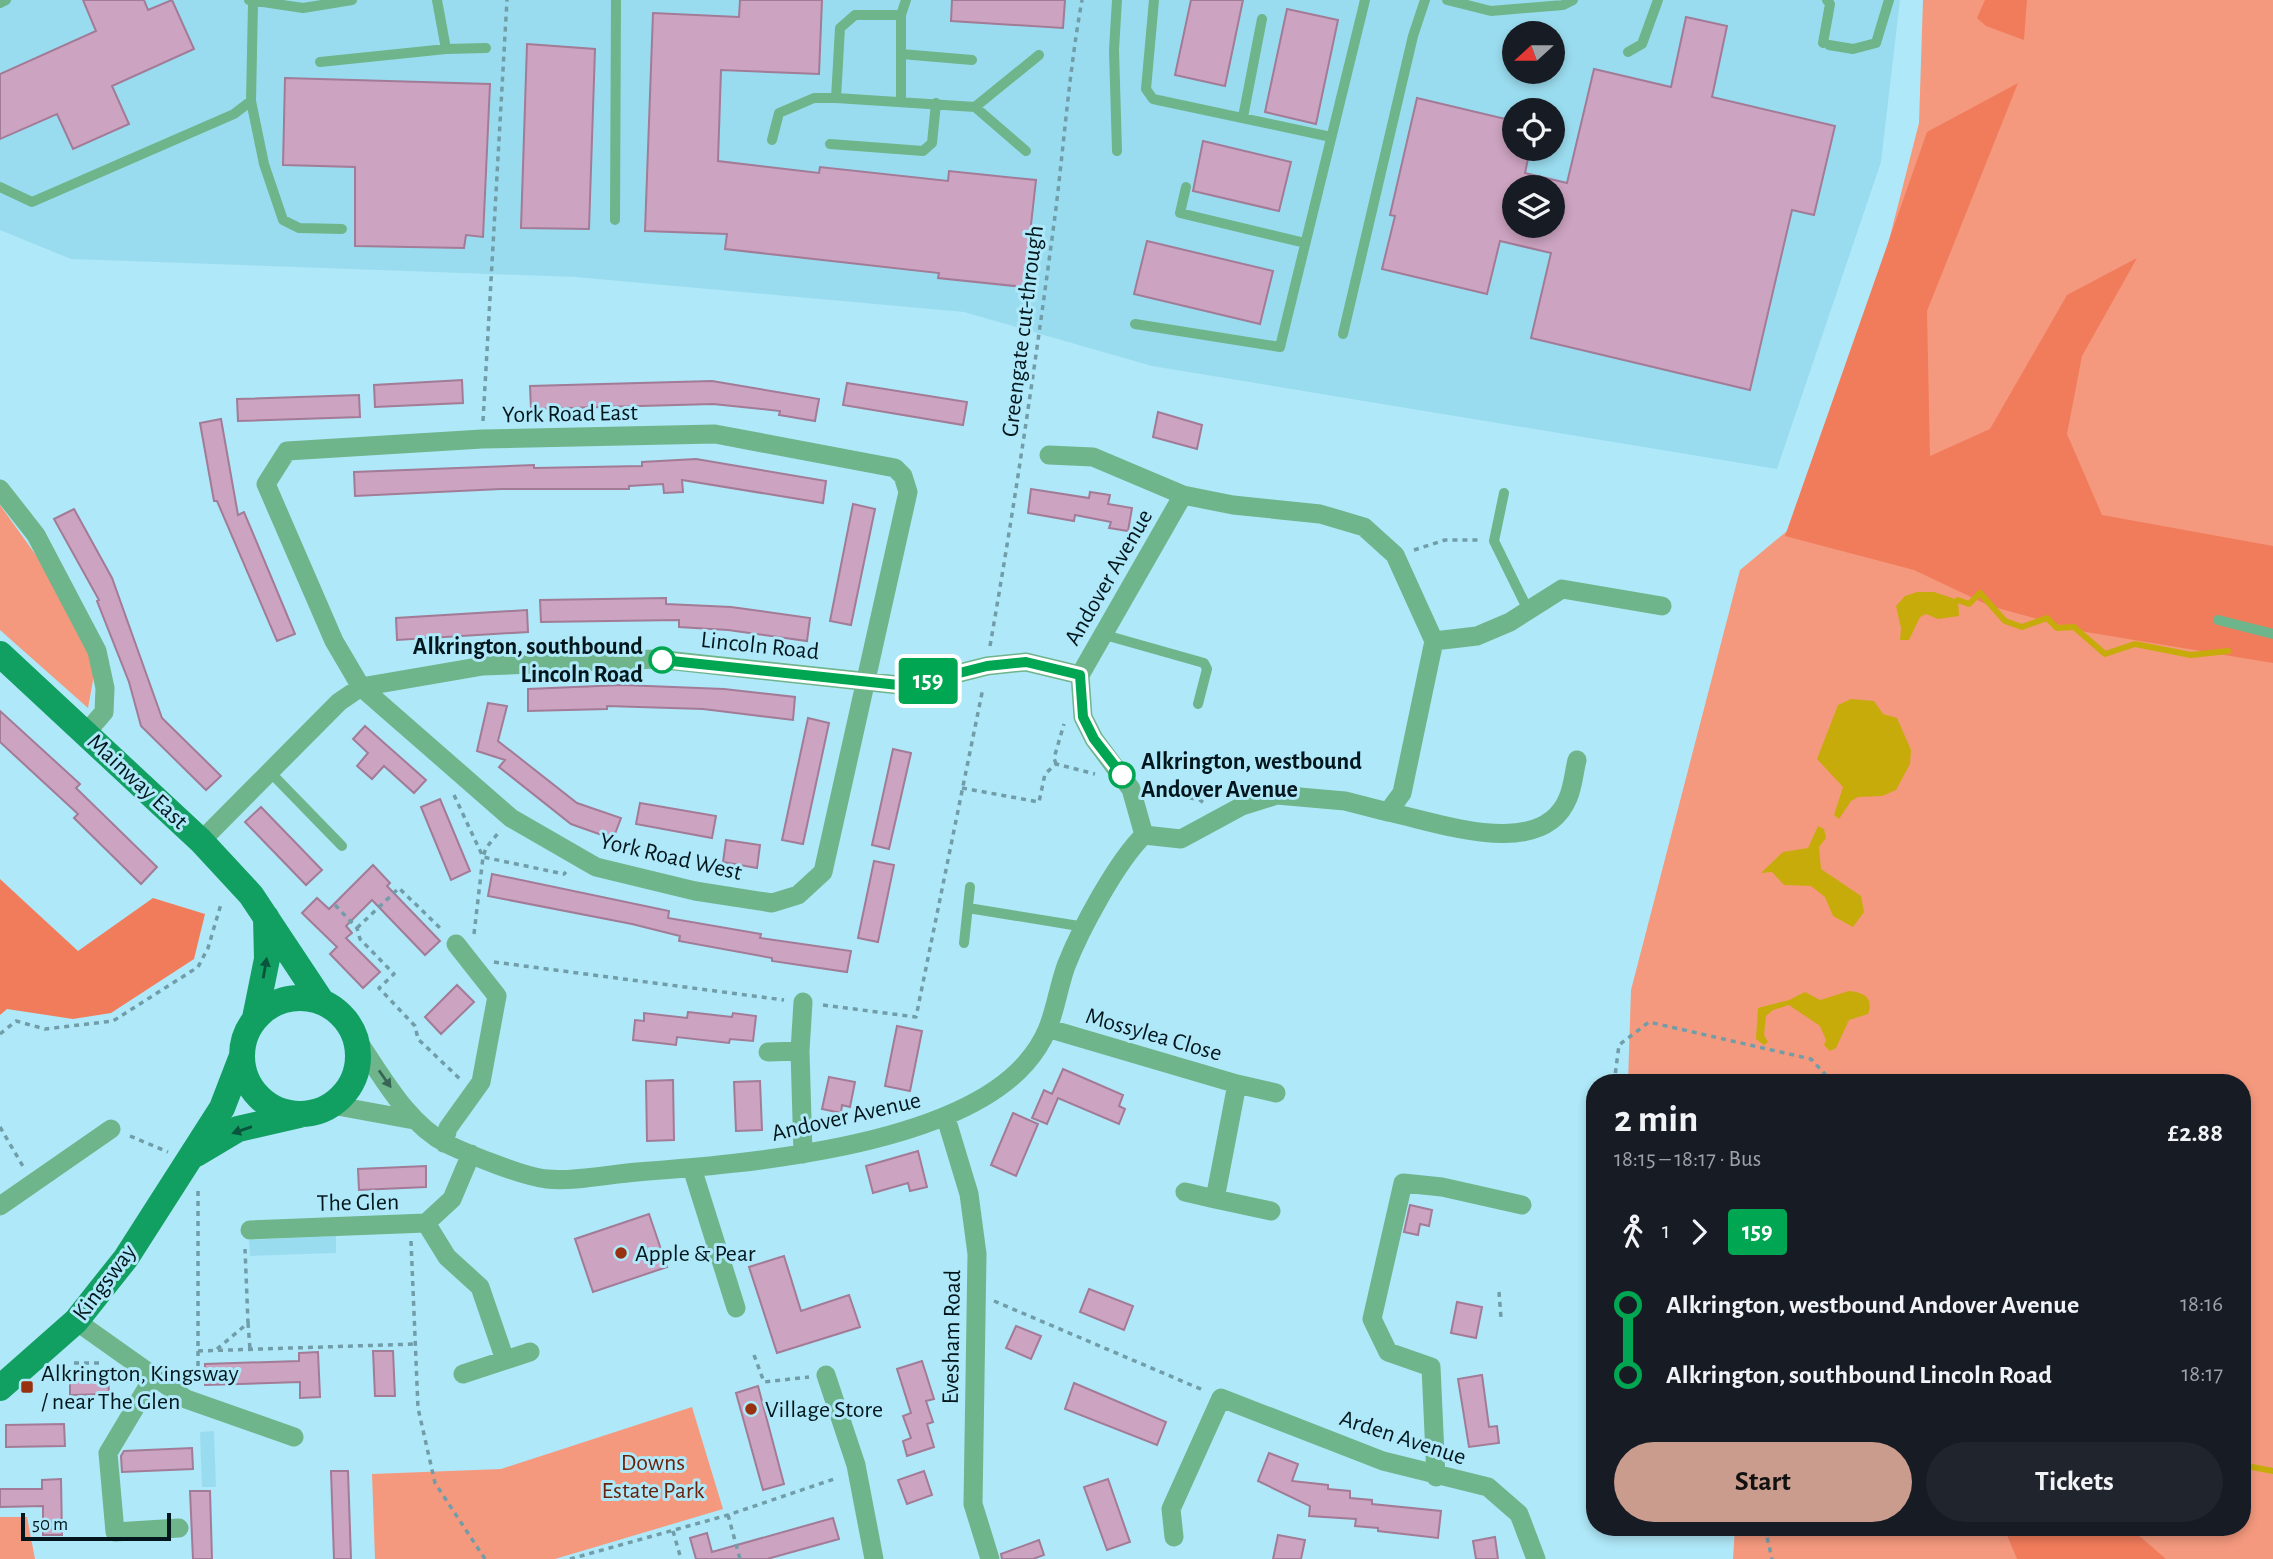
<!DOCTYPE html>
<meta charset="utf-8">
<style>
body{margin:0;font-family:"Alegreya Sans",sans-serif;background:#20242c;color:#f1f3f6;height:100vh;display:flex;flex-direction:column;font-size:26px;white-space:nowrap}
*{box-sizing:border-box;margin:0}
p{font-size:23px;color:#9ea1a6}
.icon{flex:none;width:38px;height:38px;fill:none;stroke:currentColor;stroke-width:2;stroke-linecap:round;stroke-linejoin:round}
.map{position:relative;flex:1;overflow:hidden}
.sheet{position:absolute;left:1586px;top:1074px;width:665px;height:462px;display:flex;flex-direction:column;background:#171b24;border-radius:28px;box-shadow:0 4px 10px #0003}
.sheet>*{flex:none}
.badge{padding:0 14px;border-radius:5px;font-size:24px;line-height:46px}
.needle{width:46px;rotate:249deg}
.controls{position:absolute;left:1502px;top:21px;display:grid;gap:14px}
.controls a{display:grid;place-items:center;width:63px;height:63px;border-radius:50%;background:#171b24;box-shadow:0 4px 10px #0003;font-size:35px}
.scale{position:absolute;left:21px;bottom:18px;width:150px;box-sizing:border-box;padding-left:7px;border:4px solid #02171d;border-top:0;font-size:19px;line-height:24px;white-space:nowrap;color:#02171d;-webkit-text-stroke:5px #afe8f8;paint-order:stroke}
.map>.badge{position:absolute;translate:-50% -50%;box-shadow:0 0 0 4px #fff}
.legs{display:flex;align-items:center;gap:10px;height:77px;padding:0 28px;font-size:23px}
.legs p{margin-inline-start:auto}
.headline{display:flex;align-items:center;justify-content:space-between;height:119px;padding:0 28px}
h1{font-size:38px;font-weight:700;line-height:52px}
.action{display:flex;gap:14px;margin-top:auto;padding:14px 28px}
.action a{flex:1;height:80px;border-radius:42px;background:#c99c8e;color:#111;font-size:28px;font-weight:700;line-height:80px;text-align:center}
.action a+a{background:#20242c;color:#f1f3f6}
ul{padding:0 28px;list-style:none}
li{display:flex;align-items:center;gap:24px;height:70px;font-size:26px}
li i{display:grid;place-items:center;width:10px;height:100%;margin:0 9px;background:currentColor}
li i::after{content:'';width:18px;height:18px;margin:-9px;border:5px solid;border-radius:50%;background:#171b24}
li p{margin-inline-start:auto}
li:first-child i{background:linear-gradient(#0000 50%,currentColor 0)}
li:last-child i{background:linear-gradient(currentColor 50%,#0000 0)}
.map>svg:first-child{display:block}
.built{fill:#9adcef;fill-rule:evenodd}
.green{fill:#f4997e}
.forest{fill:#f17c5b}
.water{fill:#c7ab0b}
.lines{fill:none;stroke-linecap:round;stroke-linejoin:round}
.stream{stroke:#c7ab0b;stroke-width:6}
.building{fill:#cca3c0;stroke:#a27b97;stroke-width:2;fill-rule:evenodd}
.path{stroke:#719da9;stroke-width:3.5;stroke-dasharray:5 5;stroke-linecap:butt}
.lane{stroke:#6eb58b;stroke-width:10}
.street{stroke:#6eb58b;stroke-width:19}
.secondary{stroke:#119f62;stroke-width:26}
.oneway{fill:#09543c}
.oneway2{fill:#386654}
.line-1-casing{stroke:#fff;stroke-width:16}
.line-1{stroke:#00a651;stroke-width:10}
.stop-1-dot{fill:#fff;stroke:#00a651;stroke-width:3.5}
.poi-dot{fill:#98310f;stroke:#afe8f8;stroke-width:2.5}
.labels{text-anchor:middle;stroke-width:6;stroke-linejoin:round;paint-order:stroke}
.street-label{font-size:24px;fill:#02171d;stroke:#afe8f8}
.stop-label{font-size:24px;font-weight:bold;fill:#02171d;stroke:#afe8f8;text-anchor:end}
.poi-label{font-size:24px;fill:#02171d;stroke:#afe8f8;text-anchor:start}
.park-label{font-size:24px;fill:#6b220b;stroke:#afe8f8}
</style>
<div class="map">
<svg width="2273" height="1559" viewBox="0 0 2273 1559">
<rect width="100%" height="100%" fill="#afe8f8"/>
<path class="built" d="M0,0H1900L1881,162L1777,469L1152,366L964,312L575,277L71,259L0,230ZM1514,33H1552V72H1514ZM1514,110H1552V149H1514ZM1514,187H1552V226H1514Z
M336,1236V1253L250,1256L249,1240Z
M214,1431L216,1487H202L200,1432Z"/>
<path class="green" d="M1923,0H2273V1559H1733L1735,1528H2242V1083H1628L1631,990L1740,570L1822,502L1919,123Z
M0,505L48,572L96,664L88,708L0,630Z
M692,1407L723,1509L555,1559H375L372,1474L501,1469Z
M0,1517H27L35,1559H0Z"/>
<path class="forest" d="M1985,0H2027L2024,40L1986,26L1977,18Z
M2018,83L1927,311L1930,456L1990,429L2067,295L2137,258L2082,356L2067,434L2102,515L2273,546V663L2086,632L1990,606L1914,570L1785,536L1927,132Z
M0,879L78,951L153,898L205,914L194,959L111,1013L73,1019L7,1009L0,1015Z
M2004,1528H2130L2166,1559H2017Z"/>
<path class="water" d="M1917,592H1934L1958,600L1959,616L1938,619L1926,614L1920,617L1909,640H1900L1901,628L1896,606L1905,596Z
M1851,699L1874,701L1883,714L1897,718L1911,750L1910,764L1896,790L1882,796L1858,797L1851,801L1839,819L1834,815L1843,787L1817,759L1838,705Z
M1818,826L1824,829L1826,838L1819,847L1821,869L1861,896L1864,912L1853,927L1833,916L1825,897L1811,886L1784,885L1772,872L1761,873L1783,852L1808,848Z
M1849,991C1864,992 1874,998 1868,1014L1849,1020L1836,1048L1830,1051L1824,1045L1826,1040L1820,1026L1789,1005L1773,1010L1766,1016L1764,1035L1768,1042L1764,1045L1756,1039L1758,1008L1789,1000L1805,992L1820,1000Z"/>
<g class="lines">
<path class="stream" d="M1958,600L1969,604L1980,593L2005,621L2022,627L2047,618L2057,628L2074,627L2105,654L2135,644L2191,655L2228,651
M2242,1465L2273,1471"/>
</g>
<path class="building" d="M83,0H144L148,10L172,0L194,49L112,86L129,124L73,149L57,114L0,139V74L96,31Z
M740,0H822L819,74L721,70L718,161L819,173L820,167L948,181L949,171L1036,180L1024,287L938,278L939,273L725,249L727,234L645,231L653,13L739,17Z
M952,0H1065L1063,28L951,21Z
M1191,0H1243L1225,86L1175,75Z
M1287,9L1338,20L1316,124L1265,112Z
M1686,17L1727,26L1712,97L1835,126L1814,215L1792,210L1750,390L1531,338L1551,253L1500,241L1487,294L1382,269L1395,216L1390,215L1417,98L1514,121V149H1530L1525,173L1567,183L1594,69L1671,87ZM1514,187H1552V226H1514Z
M527,44L595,49L589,229L521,228Z
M285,78L490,84L483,237L466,235L464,248L355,246V167L283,165Z
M1203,141L1291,162L1279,211L1193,191Z
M1147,241L1273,271L1260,324L1134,294Z
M462,380L463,403L375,407L374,385Z
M712,381L819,399L815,421L779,415L780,411L713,404L531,409L530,386Z
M847,383L967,402L963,425L843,405Z
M359,395L360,417L238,421L237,399Z
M1158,412L1202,425L1197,449L1153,437Z
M221,419L238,515L244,512L295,634L277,641L217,501H214L200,423Z
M696,459L826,481L823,503L682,480L683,492L664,493L663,484L629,486V489H501L355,496L354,472L534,465V468L642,466V462Z
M1031,489L1089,498L1090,492L1110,495L1108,504L1132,508L1128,531L1109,528L1111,522L1075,515L1074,521L1028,513Z
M853,504L875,509L851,625L830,621Z
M74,509L112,578L162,718L221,776L206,790L141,726L129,682L97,601L99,600L54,519Z
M666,598V604L731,607L810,618L807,641L728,630L679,627V620L541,622L540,600Z
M527,610L528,632L397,640L396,618Z
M622,685L724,689L795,697L793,720L703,709L607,706V709L528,711V689Z
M488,703L507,706L498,741L577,803L621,818L613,839L571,824L499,767L505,760L477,751Z
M0,711L80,784L76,788L157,867L141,884L74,818L78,814L0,742Z
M808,718L829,723L803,844L782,840Z
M365,726L426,780L414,793L384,766L372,779L357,766L368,753L353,739Z
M893,749L911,753L889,849L872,845Z
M440,799L470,871L451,880L421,807Z
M640,803L716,816L712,838L636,824Z
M261,807L322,870L306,885L245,822Z
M726,840L760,845L757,868L723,862Z
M874,861L894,865L878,942L858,938Z
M373,865L390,883L387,886L440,941L425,955L372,900L346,926L352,933L346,938L380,972L363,988L330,954L337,947L302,913L317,898L329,909Z
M492,874L669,911L668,918L761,934L760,938L851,951L847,972L772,961V958L679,941L680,936L632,924L488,896Z
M457,985L474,1002L441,1034L425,1017Z
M688,1012L732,1017L733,1013L756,1016L753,1041L730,1039L729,1043L677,1037L676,1045L633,1040L635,1020L644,1021V1013L687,1018Z
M897,1026L922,1031L910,1091L885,1086Z
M1063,1069L1123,1095L1119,1106L1125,1109L1119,1124L1058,1098L1047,1124L1032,1118L1044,1090L1052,1094Z
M829,1077L855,1082L850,1107L842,1105L841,1113L822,1109Z
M673,1080L674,1140L647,1141L646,1081Z
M760,1081L762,1130L736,1131L734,1082Z
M1013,1113L1038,1124L1016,1176L991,1165Z
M918,1151L927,1187L910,1191L908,1183L873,1193L866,1166Z
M426,1166V1187L359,1190L358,1169Z
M1410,1205L1432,1210L1429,1226L1420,1224L1418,1235L1404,1232Z
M649,1214L667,1267L593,1292L575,1239Z
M784,1256L801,1311L849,1295L860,1327L777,1353L749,1267Z
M1089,1289L1133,1306L1124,1330L1080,1312Z
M1457,1302L1482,1307L1476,1338L1451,1333Z
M1016,1326L1041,1336L1031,1359L1006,1348Z
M373,1351H393L395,1396H375Z
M318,1352L320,1397L300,1398V1382L205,1385V1364L299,1361V1353Z
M922,1361L934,1399L926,1401L933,1422L927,1424L934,1447L907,1456L903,1441L911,1438L903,1416L911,1413L897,1369Z
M108,1373L109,1394L70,1395V1374Z
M1482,1375L1489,1427L1497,1426L1499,1443L1469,1447L1458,1379Z
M1074,1383L1166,1422L1157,1445L1065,1409Z
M758,1386L784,1484L763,1490L736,1393Z
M64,1424L65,1446L6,1447V1425Z
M192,1448L193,1469L122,1472L121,1456L124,1451Z
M1269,1453L1298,1464L1292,1481L1328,1485V1489L1350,1491V1498L1372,1500V1504L1441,1511L1438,1538L1378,1531V1528L1355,1526L1356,1519L1309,1516L1310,1506L1258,1481Z
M331,1471H348L351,1559H334Z
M924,1471L932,1495L907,1504L898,1480Z
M61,1479L62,1535H43V1506L0,1507V1489H42V1480Z
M1108,1479L1130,1542L1107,1550L1084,1487Z
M190,1491H210L212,1559H193Z
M833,1518L839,1539L767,1559H696L690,1538L707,1533L712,1552Z
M1278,1535L1305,1540L1301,1559H1273Z
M1495,1537L1498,1559H1476L1473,1541Z
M1039,1540L1044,1555L1033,1559H1002L1001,1554Z"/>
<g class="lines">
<path class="path" d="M483,421L507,0
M1414,550L1445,540H1481
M990,646C1015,503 1036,360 1055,216C1064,144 1069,72 1082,0
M1056,764L1054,758L1064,724
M962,788L1039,802L1045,774L1056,764L1095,774
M1150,789L1200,800L1206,805
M454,795L483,857L564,874L566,872
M335,905L357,928L360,939L394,974L379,988L415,1026L418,1039L460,1079
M357,928L399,888L442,930
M474,934L483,857L486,848L499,832
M494,962L784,1000
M823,1005L916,1017L983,688
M0,1034L16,1021L45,1029L113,1021L198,967L208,948L221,904
M1614,1083L1619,1045L1649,1022L1811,1059L1833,1083
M0,1127L24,1168
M130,1136L168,1152
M198,1191V1383
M411,1241L418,1408L435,1483L485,1559
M1499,1292L1501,1318
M994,1301L1203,1390
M248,1323L250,1349
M217,1349L248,1323L245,1249
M198,1351L416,1344
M754,1355L764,1382L809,1377
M74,1363H102
M728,1515L740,1559
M1765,1528L1772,1559
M673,1531L681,1559
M570,1559L728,1515L834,1479"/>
<path class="lane" d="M249,0L303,8L352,0
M1117,0L1114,50L1117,151
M1154,0L1146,89L1153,99L1331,137
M1447,0L1491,11L1563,5L1573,0
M0,3L6,0
M253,3L251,101L264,164L283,220L299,228L342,229
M1823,43L1830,4L1827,0
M1829,45L1853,49L1876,43L1889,0
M446,49L486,48
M1628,52L1642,44L1658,0
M901,54L972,60
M320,62L446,49L437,0
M836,98L840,28L855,15H901
M901,101V15L906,0
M975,107L1039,55
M1243,117L1262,19
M772,140L779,113L814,98H836L975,107L1026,151
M830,144L923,151L932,143L936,103
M0,187L32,202L234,114L251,101
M1186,187L1180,213L1305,243
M615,220L616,0
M1135,324L1280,347L1365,0
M1343,334L1413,36L1425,0
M1504,493L1494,541L1528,610
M2218,620L2273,634
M1105,635L1204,663L1207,669L1198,704
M270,772L342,846
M968,908L1085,927
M964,943L970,887"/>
<path class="street" d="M715,434L895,468L903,476L908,492L823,872L798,895L772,903L695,891L596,867L511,818L361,687L334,641L266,484L287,451L482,439Z
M1049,455L1093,457L1183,495L1233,505L1320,514L1364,527L1395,555L1434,641L1402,793L1388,812L1345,801L1277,795L1242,806L1181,839L1144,835
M0,489L36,535L97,651L105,688L104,712L86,733
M1434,641L1477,636L1510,622L1562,589L1662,606
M1388,812C1438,822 1542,862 1568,798C1573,787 1574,772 1577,760
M1144,835L1131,789L1094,739L1083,717L1080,675L1183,495
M201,841L339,702L361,687L483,666L656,659L908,686L987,666L1026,662L1080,675
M1050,1029L1237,1084L1215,1199L1271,1211
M355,1037C381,1074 406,1123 447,1144C470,1155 522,1176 547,1179C573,1182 610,1174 637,1172C744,1164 953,1147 1026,1063C1055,1030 1053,1004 1066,966C1080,930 1117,861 1144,835
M800,1051L803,1002
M768,1052L800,1051L803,1154
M1237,1084L1276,1093
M332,1105L414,1120
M946,1118L969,1194L977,1254L973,1504L990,1559
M444,1143L448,1128L481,1082L497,996L456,944
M692,1168L736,1308
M1185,1192L1215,1199
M0,1206L111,1129
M426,1223L447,1257L480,1287L505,1360
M250,1230L426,1223L452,1199L471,1154
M76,1321L186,1399L294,1437
M463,1374L530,1352
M826,1375L856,1465L874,1559
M154,1376L108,1453L115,1532L179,1528
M1436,1477L1431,1367L1388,1352L1372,1319L1403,1183L1442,1187L1522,1205
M1174,1537L1171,1509L1221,1398L1383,1461L1488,1487L1519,1514L1536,1559"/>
<path class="secondary" d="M0,654L201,841L251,895L322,1002
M242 1056a58 58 0 1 1 116 0a58 58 0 1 1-116 0Z
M255,1018L267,959L266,917
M196,1154L238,1129L299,1115
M0,1388L76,1321L126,1258L222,1108L242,1056"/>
</g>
<defs><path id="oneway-solid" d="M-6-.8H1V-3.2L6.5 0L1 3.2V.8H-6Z" transform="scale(1.75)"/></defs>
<g class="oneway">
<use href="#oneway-solid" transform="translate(265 968) rotate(-80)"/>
<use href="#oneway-solid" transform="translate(242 1130) rotate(161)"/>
</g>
<use class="oneway2" href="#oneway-solid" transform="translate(385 1079) rotate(55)"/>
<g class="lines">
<g class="line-1-casing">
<path id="line-1" d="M662,660L908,686L987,666L1026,662L1080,675L1083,717L1094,739L1122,775"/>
</g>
<use href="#line-1" class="line-1"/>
</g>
<g class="stop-1-dot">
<circle cx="662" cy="660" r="12"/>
<circle cx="1122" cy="775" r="12"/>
</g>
<g class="poi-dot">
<circle cx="621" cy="1253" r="7"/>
<rect x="20" y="1380" width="14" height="14" rx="3.5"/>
<circle cx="751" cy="1409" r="7"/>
</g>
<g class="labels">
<g class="street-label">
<text transform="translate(1022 331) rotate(-83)" y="8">Greengate cut-through</text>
<text transform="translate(570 413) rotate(-1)" y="8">York Road East</text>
<text transform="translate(1108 577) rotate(-60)" y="8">Andover Avenue</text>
<text transform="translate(760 645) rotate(6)" y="8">Lincoln Road</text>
<text transform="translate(138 781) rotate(43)" y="8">Mainway East</text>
<text transform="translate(671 856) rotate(13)" y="8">York Road West</text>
<text transform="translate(1154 1034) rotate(16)" y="8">Mossylea Close</text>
<text transform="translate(846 1116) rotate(-13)" y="8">Andover Avenue</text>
<text transform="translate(358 1202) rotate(-1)" y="8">The Glen</text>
<text transform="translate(104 1282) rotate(-53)" y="8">Kingsway</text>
<text transform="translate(951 1337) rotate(-89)" y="8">Evesham Road</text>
<text transform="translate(1403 1437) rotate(18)" y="8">Arden Avenue</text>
</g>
<g class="stop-label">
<text x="643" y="654">Alkrington, southbound<tspan x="643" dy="28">Lincoln Road</tspan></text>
<text x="1141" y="769" text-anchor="start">Alkrington, westbound<tspan x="1141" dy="28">Andover Avenue</tspan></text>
</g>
<g class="poi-label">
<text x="635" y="1261">Apple &amp; Pear</text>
<text x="41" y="1381">Alkrington, Kingsway<tspan x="41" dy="28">/ near The Glen</tspan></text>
<text x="765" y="1417">Village Store</text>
</g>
<g class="park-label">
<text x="653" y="1470">Downs<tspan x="653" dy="28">Estate Park</tspan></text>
</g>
</g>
</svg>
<div class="controls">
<a><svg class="needle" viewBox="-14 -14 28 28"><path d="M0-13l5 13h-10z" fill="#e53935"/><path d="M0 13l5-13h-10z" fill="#9ea1a6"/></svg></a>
<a><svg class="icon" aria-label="locate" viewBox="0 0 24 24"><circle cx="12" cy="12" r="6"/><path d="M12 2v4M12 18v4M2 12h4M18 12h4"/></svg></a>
<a><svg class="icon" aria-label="layers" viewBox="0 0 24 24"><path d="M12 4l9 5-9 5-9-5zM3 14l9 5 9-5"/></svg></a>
</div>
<div class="scale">50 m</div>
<b class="badge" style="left:928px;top:681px;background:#00a651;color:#fff">159</b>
<section class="sheet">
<div class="headline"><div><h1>2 min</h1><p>18:15 – 18:17 · Bus</p></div><b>£2.88</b></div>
<div class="legs"><svg class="icon" aria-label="walk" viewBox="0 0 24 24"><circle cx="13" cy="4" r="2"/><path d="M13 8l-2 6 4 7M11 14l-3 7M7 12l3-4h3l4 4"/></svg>1<svg class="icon" aria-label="forward" viewBox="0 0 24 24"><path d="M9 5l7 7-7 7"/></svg><b class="badge" style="background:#00a651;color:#fff">159</b></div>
<ul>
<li><i style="color:#00a651"></i><b>Alkrington, westbound Andover Avenue</b><p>18:16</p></li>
<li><i style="color:#00a651"></i><b>Alkrington, southbound Lincoln Road</b><p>18:17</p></li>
</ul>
<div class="action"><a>Start</a><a>Tickets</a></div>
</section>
</div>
